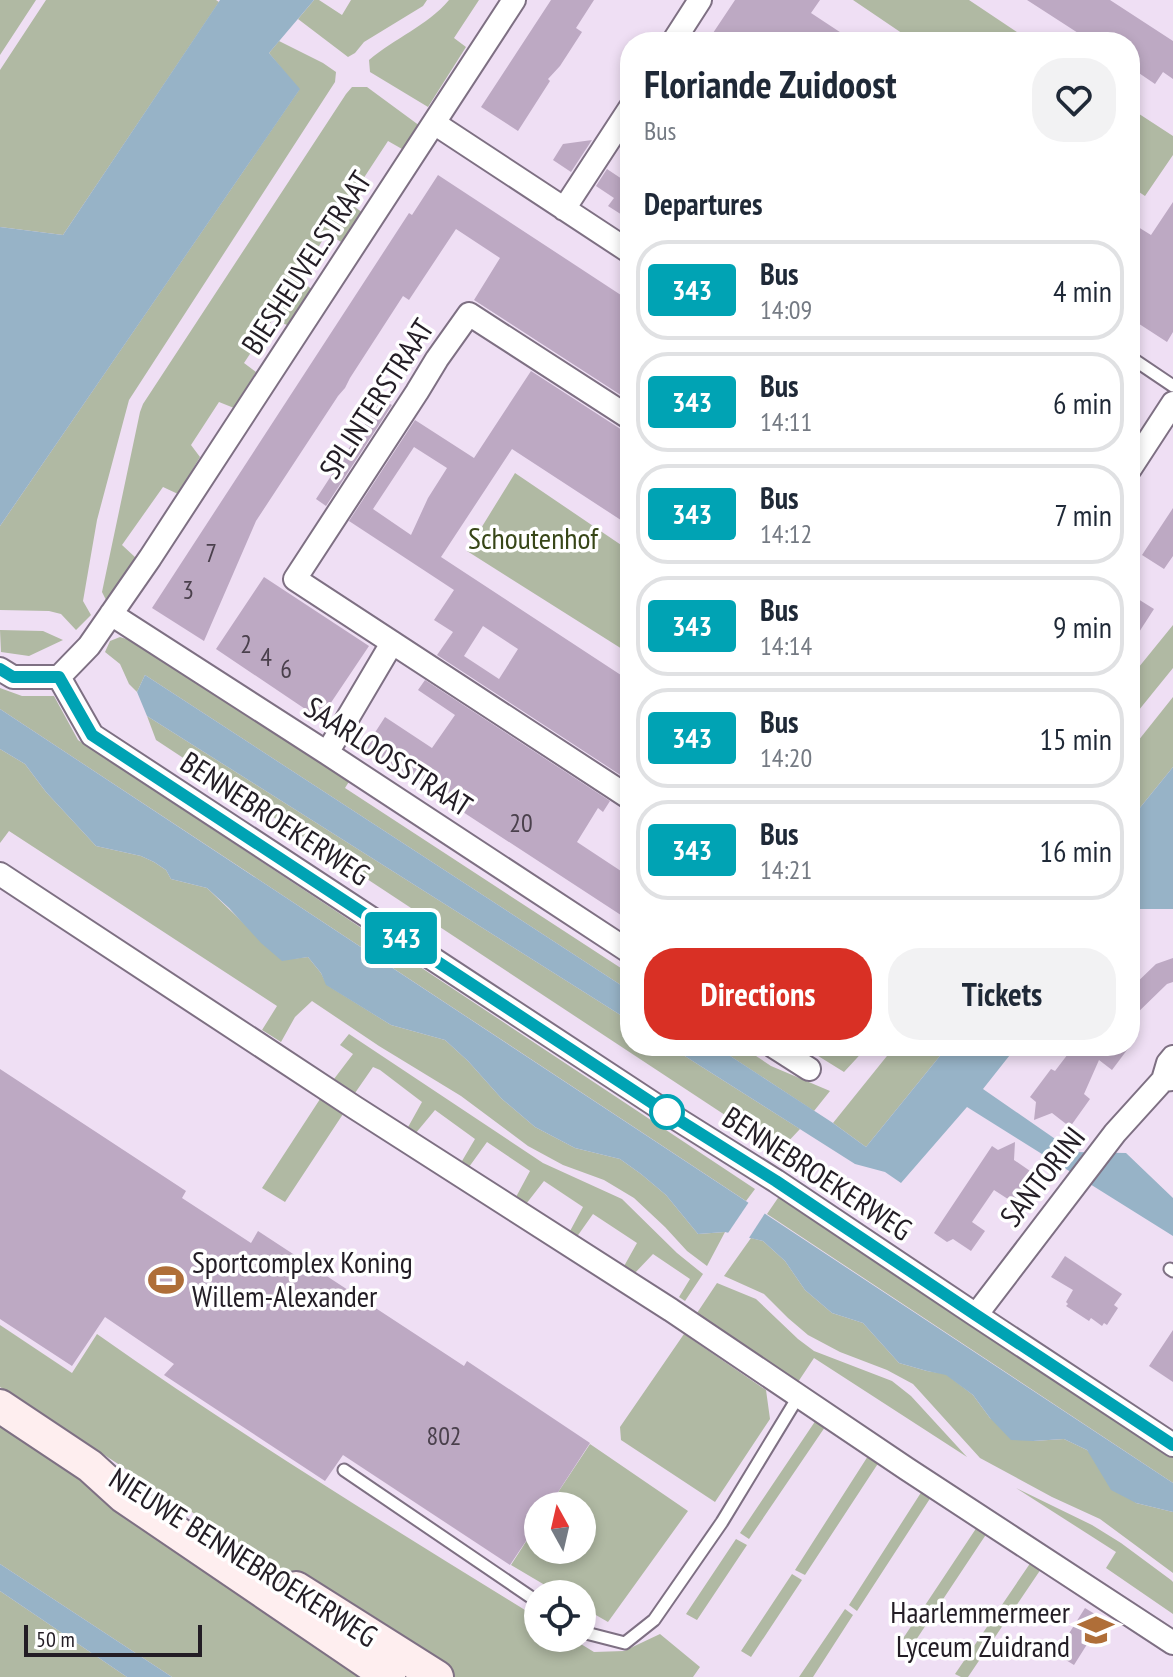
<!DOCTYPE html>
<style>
body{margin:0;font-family:"PT Sans Narrow",sans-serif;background:#f2f2f3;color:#1f2937;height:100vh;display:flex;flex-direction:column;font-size:30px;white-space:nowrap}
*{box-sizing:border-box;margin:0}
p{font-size:26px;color:#747a83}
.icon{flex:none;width:44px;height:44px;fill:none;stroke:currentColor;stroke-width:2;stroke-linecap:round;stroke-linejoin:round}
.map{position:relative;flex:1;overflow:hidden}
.sheet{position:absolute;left:620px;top:32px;width:520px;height:1024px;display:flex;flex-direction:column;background:#fff;border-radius:32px;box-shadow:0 4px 12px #0003}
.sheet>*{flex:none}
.badge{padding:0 16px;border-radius:6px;font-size:28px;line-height:52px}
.needle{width:52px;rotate:352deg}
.fabs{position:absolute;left:524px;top:1492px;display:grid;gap:16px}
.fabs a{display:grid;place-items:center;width:72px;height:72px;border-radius:50%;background:#fff;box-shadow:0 4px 12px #0003;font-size:40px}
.scale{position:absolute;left:24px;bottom:20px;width:178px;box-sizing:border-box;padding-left:8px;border:4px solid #231d25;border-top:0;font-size:22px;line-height:28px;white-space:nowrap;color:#231d25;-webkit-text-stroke:6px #fff;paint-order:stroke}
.map>.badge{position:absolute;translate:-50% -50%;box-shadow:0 0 0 4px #fff}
h2{padding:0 24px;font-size:30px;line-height:72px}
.round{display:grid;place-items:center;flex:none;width:84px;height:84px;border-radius:32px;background:#f2f2f3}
.headline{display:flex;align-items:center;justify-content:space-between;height:136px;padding:0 24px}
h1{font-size:38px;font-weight:700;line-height:60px}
.button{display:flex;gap:16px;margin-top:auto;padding:16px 24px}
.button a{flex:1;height:92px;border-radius:32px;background:#d93025;color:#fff;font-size:32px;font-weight:700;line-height:92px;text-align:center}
.button a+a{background:#f2f2f3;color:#1f2937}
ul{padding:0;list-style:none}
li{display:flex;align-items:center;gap:24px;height:100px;margin:0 16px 12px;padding:0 8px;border:4px solid #e0e1e3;border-radius:32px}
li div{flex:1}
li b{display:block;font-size:30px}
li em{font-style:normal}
li .badge{min-width:88px;font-weight:700;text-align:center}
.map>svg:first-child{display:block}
.green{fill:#b0b9a3}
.water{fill:#97b3c7}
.pier{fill:#efdff4}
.building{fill:#bda9c3;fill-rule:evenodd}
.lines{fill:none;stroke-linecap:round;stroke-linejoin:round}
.lane-casing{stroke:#7e7083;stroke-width:15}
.street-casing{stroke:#7e7083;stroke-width:26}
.secondary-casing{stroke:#7e7083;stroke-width:36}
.lane{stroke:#fff;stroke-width:11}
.street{stroke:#fff;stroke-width:22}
.secondary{stroke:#feeeef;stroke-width:32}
.line-casing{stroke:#fff;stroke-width:18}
.line{stroke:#00a3b4;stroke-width:12}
.stop-dot{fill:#fff;stroke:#00a3b4;stroke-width:4}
.labels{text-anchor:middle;stroke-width:7;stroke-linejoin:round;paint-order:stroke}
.number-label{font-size:26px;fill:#4a404c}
.street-label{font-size:30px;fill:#231d25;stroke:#fff}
.park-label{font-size:30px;fill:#374617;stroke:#fff}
.poi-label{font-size:30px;fill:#231d25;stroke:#fff;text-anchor:start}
</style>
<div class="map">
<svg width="1173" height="1677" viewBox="0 0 1173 1677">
<rect width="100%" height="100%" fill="#efdff4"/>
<path class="green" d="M0,0H36L0,55Z
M46,0H216L219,2L63,235L0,227V70Z
M314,0H319L342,15L351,0H427L423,6L364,42L355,53L348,57L298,19Z
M449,0H479L454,38L466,47L428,107L370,72L369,60C395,38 427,26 449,0Z
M853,0H969L1032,42H915Z
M279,41L323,63L336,72L335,82L129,400L97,520L83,601L91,615L76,630L61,614L49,611L0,610V526L299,90L269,53Z
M352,87H367L420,126L402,149L388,141L348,202L363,213L341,242L327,233L299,279L314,291L287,325L273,319L244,363L256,372L234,408L219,402L191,445L200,457L178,494L163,487L122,545L136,558L106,600L102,592L140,412L143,404L346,94Z
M1130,108L1173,136V155L1145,196L1130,186Z
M515,473L630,551V654L467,551Z
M1173,625V668L1130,721V678Z
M0,630L43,631L63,640L29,656L1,652Z
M120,637L136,642L350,780L345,788L630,974V991L145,675L137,692L129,684L120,664L105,652L110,641Z
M0,688L22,696H54L78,740L755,1189L746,1201L0,709Z
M1173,697V767L1130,820V751Z
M147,716L630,1021V1046H669L800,1129L784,1146L775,1148L156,740Z
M0,749L25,764L46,792L96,846L141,856L154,862L166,870L171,879L207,888L282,960L308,957L321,973L327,985L391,1025L445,1040L468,1061L502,1099L535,1127L575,1148L620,1159L641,1174L666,1195L698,1234L725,1232L707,1266L687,1251L665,1227L634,1198L604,1180L563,1165L528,1146L461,1096L379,1046L312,1001L295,1017L281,1042L262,1030L277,1006L9,831L0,843Z
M349,1034L543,1163L622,1199L677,1253L703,1274L685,1301L679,1297L690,1279L653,1254L633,1275L623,1268L637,1243L593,1214L576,1238L569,1233L583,1207L544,1181L526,1204L516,1197L530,1171L487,1142L469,1167L462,1161L475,1139L435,1110L415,1134L407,1129L422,1102L380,1070L373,1067L355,1093L334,1079L353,1054L340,1045Z
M715,1046H741L771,1066L830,1091L814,1111Z
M820,1046H868L844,1072L815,1054Z
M895,1046H948L866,1147L833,1123Z
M322,1096L345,1111L285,1202L262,1188Z
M780,1195L1173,1456V1483L767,1214Z
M751,1238L763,1241L785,1261L805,1290L832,1313L863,1323L899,1363L927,1371L946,1374L973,1395L990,1418L1033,1441L1064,1439L1087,1450L1136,1503L1173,1512V1573L1100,1519L1052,1497L980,1458L913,1384L887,1370L840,1352L808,1335L788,1318L764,1294L724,1276Z
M717,1283L756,1299L798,1339L814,1351L892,1381L911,1396L967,1457L814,1358L798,1382L695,1316Z
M0,1325L72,1373L97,1334C240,1435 389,1526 538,1618V1638H571L594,1652L624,1651L660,1634L700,1667L693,1677H451L356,1619L0,1387Z
M684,1334L766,1390L770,1419L715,1502L621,1440L620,1427Z
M816,1420L825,1427L749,1539L740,1533Z
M0,1423L374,1677H172L0,1564Z
M590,1444L688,1511L608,1622L582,1607V1594H560L511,1565L538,1523V1550H582V1506H549Z
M868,1456L879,1462L805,1575L795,1570Z
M1016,1488L1092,1525L1121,1543L1171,1580L1173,1582V1614L1106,1568L1116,1552Z
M922,1491L931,1497L857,1611L849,1605Z
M977,1527L987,1533L912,1646L902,1640Z
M736,1539L747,1545L697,1620L686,1614Z
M1031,1562L1041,1569L968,1677H961L955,1674Z
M792,1574L802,1580L751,1657L741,1651Z
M0,1591L127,1677H0Z
M845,1609L853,1615L813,1677H799Z"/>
<path class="water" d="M220,0H314L269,53L300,89L0,526V227L63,235Z
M145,675L630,991V1021L147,716L137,692Z
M0,709L1173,1483V1512L1136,1503L1111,1490L1087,1450L1064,1439L1033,1441L1011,1440L990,1418L973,1395L946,1375L927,1371L899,1363L863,1323L832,1313L805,1290L785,1261L763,1241L725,1232L698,1234L666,1195L641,1174L620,1159L575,1148L535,1127L502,1099L468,1061L445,1040L391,1025L326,985L321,973L308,957L282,961L261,943L229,908L207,888L171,879L166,870L154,862L141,856L96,846L46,792L25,764L0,749Z
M1173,767V909H1130V820Z
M669,1046H715L833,1123L866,1147L948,1046H1017L983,1089L1074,1152L1126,1153L1173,1198V1236L967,1107L901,1183L885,1172L855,1164Z
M0,1564L172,1677H127L0,1591Z"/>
<path class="pier" d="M751,1199L767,1210L747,1241L726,1236Z"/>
<path class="building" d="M551,0H594L576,28L582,32L560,66L548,79L550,81L518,131L481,107Z
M735,0H820L811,13L855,42H707Z
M1027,0H1110L1173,41V79L1163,72L1155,84L1130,67V42H1092Z
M592,140L571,172L553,160L563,144Z
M607,169L625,181L630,173V220L608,206L614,198L596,186Z
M438,175L630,301V401L474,300L500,258L456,229L409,300L403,296L350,378L345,388L338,396L256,521L204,641L152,608L409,213L412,215Z
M1173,202V332L1167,342L1130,318V222L1151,235Z
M531,371L622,430L630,432V526L512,449L441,557L630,681V771L625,778L437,655L453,632L434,620L454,590L349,521L415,420L474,458ZM414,447L447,468L428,498L411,535L373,509ZM483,626L518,649L499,679L464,656Z
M381,399L392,405L326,506L316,499Z
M1173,508V556L1164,569L1142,555Z
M264,577L369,646L320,719L216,649Z
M1130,594L1154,609L1130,646Z
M425,680L610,801L603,812L598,808L577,842L630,877V921L365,748L385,717L432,748L455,715L418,690Z
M1173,958V982L1167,984L1130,1020V989L1156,964Z
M1074,1046H1130L1112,1070L1099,1060L1084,1094L1090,1099L1070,1127L1052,1113L1034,1120L1036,1102L1030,1097L1051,1069L1055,1071Z
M0,1069L186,1191L182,1198L251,1243L258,1231L464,1366L467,1361L590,1443L549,1506H538V1523L510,1565L343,1455L325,1481L164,1375L174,1364L105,1317L72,1366L0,1319Z
M1015,1142L1014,1160L1033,1173L1014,1203L994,1190L972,1222L985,1231L971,1251L953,1239L947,1242L934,1233L992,1146L998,1150Z
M1065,1256L1122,1294L1114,1305L1118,1308L1107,1325L1104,1323L1102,1326L1091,1318L1089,1321L1066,1306L1068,1304L1066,1302L1073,1290L1051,1277Z
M1173,1330V1382L1149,1366Z
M1085,1608L1103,1619L1074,1665L1056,1654Z"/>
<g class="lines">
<g class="lane-casing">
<path id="lane" d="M1130,357L1173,386
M1170,1269L1173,1271
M344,1470L538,1602
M582,1632L625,1643L654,1620L722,1522L798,1397"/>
</g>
<g class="street-casing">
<path id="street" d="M673,42L700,0
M434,123L630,252
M564,209L630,108
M630,418L469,314L437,359L417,392L295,579L630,798
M1130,469L1173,403
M111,614L327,753L630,952
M0,669L13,677H59
M59,677L92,735L666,1112L776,1181L976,1315L1173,1445
M59,677L89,646L150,558L514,0
M327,753L392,643
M0,874L354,1107L671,1310L907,1469L1173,1643
M773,1046L809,1069
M1163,1080L1168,1063L1173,1057
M976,1315L1115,1133L1163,1080L1173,1079"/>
</g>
<g class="secondary-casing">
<path id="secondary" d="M0,1406L90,1466L123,1496L389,1677
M296,1588L437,1677"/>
</g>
<use href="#lane" class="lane"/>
<use href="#street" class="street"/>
<use href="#secondary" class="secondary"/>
</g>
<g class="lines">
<g class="line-casing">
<path id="line" d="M0,669L13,677H59L92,735L666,1112L776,1181L976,1315L1173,1445"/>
</g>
<use href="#line" class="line"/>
</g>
<defs>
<g id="stadium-bare" transform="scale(2.76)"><path d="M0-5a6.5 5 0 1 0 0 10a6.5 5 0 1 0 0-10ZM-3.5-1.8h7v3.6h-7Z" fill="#af6e38" stroke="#fff" stroke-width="2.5" paint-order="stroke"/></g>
<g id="university-bare" transform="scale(2.76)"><path d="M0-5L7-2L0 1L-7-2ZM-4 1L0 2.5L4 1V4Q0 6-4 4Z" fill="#af6e38" stroke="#fff" stroke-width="2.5" paint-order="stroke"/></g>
</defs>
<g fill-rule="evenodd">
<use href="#stadium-bare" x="166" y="1280"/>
<use href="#university-bare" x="1096" y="1630"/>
</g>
<circle class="stop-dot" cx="667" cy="1112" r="16"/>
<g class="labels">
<g class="number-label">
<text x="211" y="562">7</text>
<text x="188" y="599">3</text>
<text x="246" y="653">2</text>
<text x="266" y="666">4</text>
<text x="286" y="678">6</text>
<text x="521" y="832">20</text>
<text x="444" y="1445">802</text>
</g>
<g class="street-label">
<text transform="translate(307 263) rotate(-57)" y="10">BIESHEUVELSTRAAT</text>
<text transform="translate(377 399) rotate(-57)" y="10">SPLINTERSTRAAT</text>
<text transform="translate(388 757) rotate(33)" y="10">SAARLOOSSTRAAT</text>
<text transform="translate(275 819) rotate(33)" y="10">BENNEBROEKERWEG</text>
<text transform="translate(817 1174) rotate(33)" y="10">BENNEBROEKERWEG</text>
<text transform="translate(1043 1177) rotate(-52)" y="10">SANTORINI</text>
<text transform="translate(243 1558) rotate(32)" y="10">NIEUWE BENNEBROEKERWEG</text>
</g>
<g class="park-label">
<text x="533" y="549">Schoutenhof</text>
</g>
<g class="poi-label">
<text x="192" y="1273">Sportcomplex Koning<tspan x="192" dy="34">Willem-Alexander</tspan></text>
<text x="1070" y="1623" text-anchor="end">Haarlemmermeer<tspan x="1070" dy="34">Lyceum Zuidrand</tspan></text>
</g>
</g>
</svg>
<div class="fabs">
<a><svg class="needle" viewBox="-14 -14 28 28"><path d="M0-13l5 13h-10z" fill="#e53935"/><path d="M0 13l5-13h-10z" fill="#747a83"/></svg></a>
<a><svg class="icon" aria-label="locate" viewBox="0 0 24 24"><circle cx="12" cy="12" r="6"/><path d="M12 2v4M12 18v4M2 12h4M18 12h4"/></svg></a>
</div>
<div class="scale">50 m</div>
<b class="badge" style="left:401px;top:938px;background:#00a3b4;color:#fff">343</b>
<section class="sheet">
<div class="headline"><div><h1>Floriande Zuidoost</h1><p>Bus</p></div><a class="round"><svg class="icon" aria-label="heart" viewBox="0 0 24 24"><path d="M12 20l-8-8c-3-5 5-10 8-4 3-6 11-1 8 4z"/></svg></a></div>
<h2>Departures</h2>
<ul>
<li><span class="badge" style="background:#00a3b4;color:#fff">343</span><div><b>Bus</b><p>14:09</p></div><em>4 min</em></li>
<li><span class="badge" style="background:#00a3b4;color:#fff">343</span><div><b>Bus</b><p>14:11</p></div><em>6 min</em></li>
<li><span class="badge" style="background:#00a3b4;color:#fff">343</span><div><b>Bus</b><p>14:12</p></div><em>7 min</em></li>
<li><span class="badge" style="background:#00a3b4;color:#fff">343</span><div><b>Bus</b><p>14:14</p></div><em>9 min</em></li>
<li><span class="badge" style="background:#00a3b4;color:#fff">343</span><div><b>Bus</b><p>14:20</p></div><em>15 min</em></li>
<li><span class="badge" style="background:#00a3b4;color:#fff">343</span><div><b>Bus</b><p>14:21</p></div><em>16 min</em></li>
</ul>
<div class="button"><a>Directions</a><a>Tickets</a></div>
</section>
</div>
